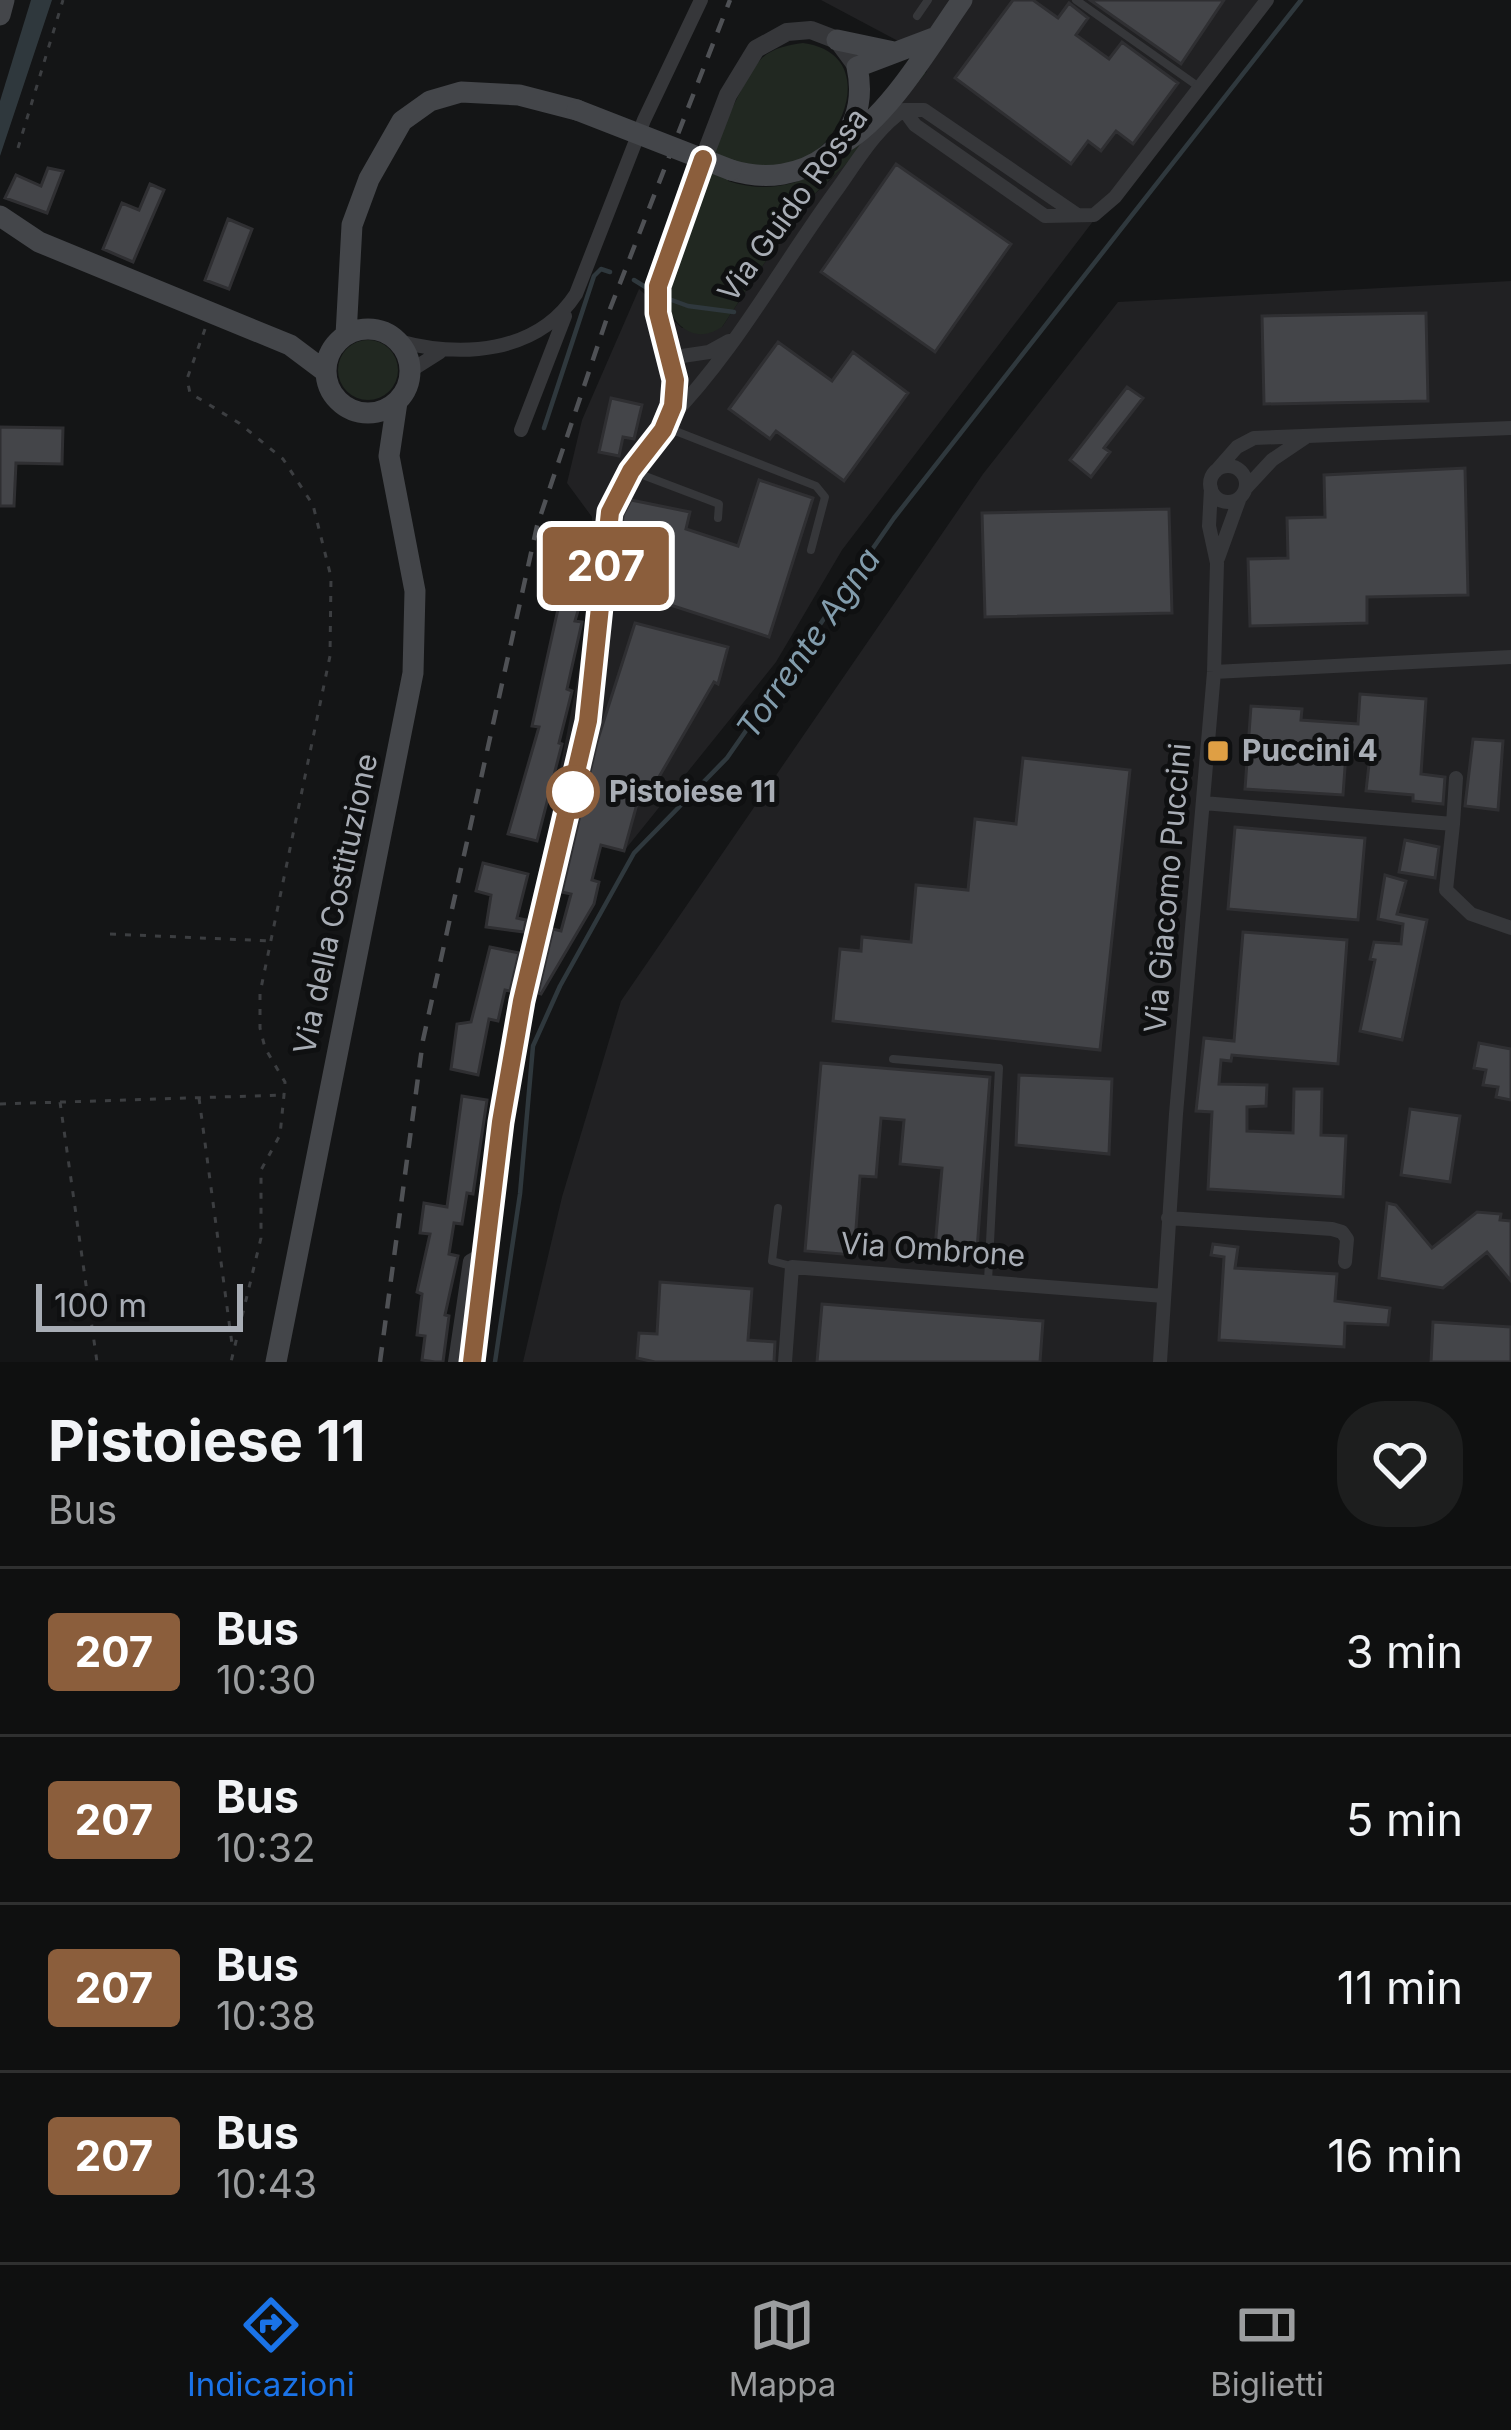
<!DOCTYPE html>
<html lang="it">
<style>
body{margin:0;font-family:Inter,sans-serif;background:#1d1e1e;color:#f1f3f6;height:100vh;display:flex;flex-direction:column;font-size:45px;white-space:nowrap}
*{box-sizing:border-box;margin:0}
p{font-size:39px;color:#9b9d9f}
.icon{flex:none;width:66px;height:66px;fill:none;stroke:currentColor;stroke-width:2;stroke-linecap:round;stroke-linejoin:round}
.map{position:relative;height:1362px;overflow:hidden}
.details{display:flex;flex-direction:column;background:#0f1010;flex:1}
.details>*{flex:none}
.badge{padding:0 24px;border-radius:9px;font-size:42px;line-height:78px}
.scale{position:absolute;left:36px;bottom:30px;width:207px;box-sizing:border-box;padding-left:12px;border:6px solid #a8adb5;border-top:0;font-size:33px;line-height:42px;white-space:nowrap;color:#a8adb5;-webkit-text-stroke:9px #0f1011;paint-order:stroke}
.map>.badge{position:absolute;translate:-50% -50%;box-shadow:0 0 0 6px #fff}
.round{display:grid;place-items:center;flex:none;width:126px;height:126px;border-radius:48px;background:#1d1e1e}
.overview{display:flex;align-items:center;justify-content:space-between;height:204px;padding:0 48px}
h1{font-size:57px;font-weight:700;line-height:90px}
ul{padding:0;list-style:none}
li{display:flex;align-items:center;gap:36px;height:168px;padding:0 48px;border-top:3px solid #2f3030}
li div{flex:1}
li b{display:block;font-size:45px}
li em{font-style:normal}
li .badge{min-width:132px;font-weight:700;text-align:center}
.tabs{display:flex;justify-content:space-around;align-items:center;height:168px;border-top:3px solid #2f3030;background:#0f1010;font-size:33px;color:#9b9d9f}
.tabs a{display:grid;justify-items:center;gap:6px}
.tabs .active{color:#1a73e8}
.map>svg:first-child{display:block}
.built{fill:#212123}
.green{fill:#212821}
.water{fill:#2f383d}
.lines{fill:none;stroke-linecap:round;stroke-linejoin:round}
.stream{stroke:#2f383d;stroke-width:4.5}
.building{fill:#444549;stroke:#2f2f32;stroke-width:3}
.path{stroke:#3c3e41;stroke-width:3;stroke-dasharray:6 9;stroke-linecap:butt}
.service{stroke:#36373a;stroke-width:8}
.minor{stroke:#36373a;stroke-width:14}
.tertiary{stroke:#36373a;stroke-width:18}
.secondary{stroke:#44464a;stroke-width:21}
.rail{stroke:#4f5155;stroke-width:4.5;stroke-dasharray:15 12;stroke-linecap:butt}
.secondary-bridge{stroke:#44464a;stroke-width:21}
.line-casing{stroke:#fff;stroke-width:27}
.line{stroke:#8b5e3c;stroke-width:18}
.poi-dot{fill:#df9f44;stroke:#0f1011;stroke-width:4.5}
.stop-dot{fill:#fff;stroke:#8b5e3c;stroke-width:6}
.labels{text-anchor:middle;stroke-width:10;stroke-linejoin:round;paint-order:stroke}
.street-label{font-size:30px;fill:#a8adb5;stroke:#0f1011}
.poi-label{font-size:30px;font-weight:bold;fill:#a8adb5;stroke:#0f1011;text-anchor:start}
.stop-label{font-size:30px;font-weight:bold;fill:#a8adb5;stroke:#0f1011;text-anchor:start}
.water-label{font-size:33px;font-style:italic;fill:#829cac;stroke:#0f1011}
</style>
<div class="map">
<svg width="1511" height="1362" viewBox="0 0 1511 1362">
<rect width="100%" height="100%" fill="#141516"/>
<path class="built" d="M821,0H1262L842,550L776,662L624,851L571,837L549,825L592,604V517L567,483L582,420L639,289L682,328L722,327L803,205L831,179L926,73L930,58Z
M1511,281V1362H523L562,1197L621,1001L983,474L1118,302Z"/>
<path class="green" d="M803,43C885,54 840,160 782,168C767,170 749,165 734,163L728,181C817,210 870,128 922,70L926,73L845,165L803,205L722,327C711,334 700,337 688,331C677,325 669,313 667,301C664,266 735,85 761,59C772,48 788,45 803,43Z
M338 370a30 30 0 1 1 60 0a30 30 0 1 1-60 0Z"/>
<path class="water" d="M31,0H52L0,156V101Z"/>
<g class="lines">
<path class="stream" d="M634,280L647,288
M669,299L688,306L734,312
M544,428L594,276L601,269L610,272
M495,1362L520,1194L533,1046L560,986L634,853L727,758L894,518L1301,0"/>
</g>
<path class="building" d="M1013,0H1033L1058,18L1069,3L1088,18L1076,35L1109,59L1122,42L1178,83L1133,144L1116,131L1101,151L1088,141L1071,164L955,78Z
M1090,0H1224L1181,64Z
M896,164L1011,244L935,352L821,272Z
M48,168L63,171L47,213L5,198L16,175L41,186Z
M150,184L164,190L133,262L103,249L122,203L139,210Z
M228,219L252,229L229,289L205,280Z
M1426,313L1428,401L1264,404L1262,316Z
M778,342L832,381L853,352L908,393L844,481L776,431L770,439L729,409Z
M1127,387L1143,398L1104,448L1110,452L1091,477L1070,460Z
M611,398L642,405L634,439L623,437L619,456L599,452Z
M0,427L63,428L62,464L16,463L14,506H0Z
M1465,468L1468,595L1367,597V623L1250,626L1248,559L1288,558L1287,518L1325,517L1324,475Z
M759,480L813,498L769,637L618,588L627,559L619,558L623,515L631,500L690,512L686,529L738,546Z
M1169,509L1172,613L985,617L982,513Z
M549,577L585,587L575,621L582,622L567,689L572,691L559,743L562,744L537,841L508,834L539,727L532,726L558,609L542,604Z
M635,623L728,647L718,684L714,682L652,789L642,786L624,851L601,845L592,880L599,882L594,904L541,994L538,993L553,929L561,931L571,894L562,892L597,742Z
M1360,694L1426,699L1421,774L1445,777L1443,804L1413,801V795L1366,791L1370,755L1346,754L1343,795L1245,789L1251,706L1302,709L1301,720L1358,724Z
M1473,739L1503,741L1498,810L1465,806Z
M1023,758L1130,770L1100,1050L833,1021L840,949L861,951L862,937L911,942L916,885L968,890L975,819L1016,824Z
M1235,827L1365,838L1358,920L1228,909Z
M1405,840L1439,847L1435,878L1399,872Z
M483,863L528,874L517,918L526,920L524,932L486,927L491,895L476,891Z
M1385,875L1406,881L1397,914L1427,920L1402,1040L1360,1031L1375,960L1370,959L1374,942L1401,944L1403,924L1378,919Z
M1243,932L1347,940L1338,1064L1232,1055L1231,1061L1221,1060L1219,1084L1267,1085L1266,1106L1247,1107V1131L1293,1133L1294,1089H1322L1321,1135L1346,1136L1343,1197L1208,1189L1212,1112L1196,1111L1204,1038L1234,1041Z
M490,947L519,953L510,991L505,990L498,1021L489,1019L478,1075L451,1069L457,1024L471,1022Z
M1479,1043L1511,1049V1100L1496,1097L1498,1087L1483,1085L1486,1070L1474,1068Z
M821,1063L990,1077L976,1263L934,1259L942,1168L900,1164L904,1120L881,1118L876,1177L860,1176L854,1255L805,1251Z
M1019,1075L1112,1079L1109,1154L1016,1145Z
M462,1096L487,1100L473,1194L467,1193L462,1224L454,1223L449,1254L458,1256L445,1315L449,1316L443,1362H435L422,1360L425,1336L417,1335L422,1294L417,1292L430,1234L420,1233L424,1203L447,1207Z
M1410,1109L1460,1116L1450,1182L1401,1175Z
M1387,1203L1396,1205L1432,1248L1477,1212L1501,1214L1500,1220L1511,1221V1281L1487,1252L1443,1288L1379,1278Z
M1213,1244L1238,1247L1235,1268L1337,1274L1335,1301L1390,1308L1388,1325L1345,1323L1344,1347L1219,1340L1224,1257L1211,1255Z
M660,1282L752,1289L748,1340L775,1342L774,1362H655L637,1358L639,1333L657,1334Z
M822,1304L1043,1321L1040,1362H817Z
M1433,1322L1511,1327V1362H1431Z"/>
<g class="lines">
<path class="path" d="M18,148L63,0
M205,329L187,379L190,393L239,423L283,459L313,505L331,577L330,656L260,993V1028L265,1048L285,1082L284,1095L280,1135L261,1170V1238L231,1362
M110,934L272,941
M199,1098L232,1344
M60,1102L97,1362
M0,1104L284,1095"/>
<path class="service" d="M1076,0L1199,87
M917,16L928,0
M665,431L678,432L816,486L825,497L811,550
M632,471L719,504L718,518
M893,1059L999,1068L988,1281
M778,1208L772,1261L791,1266"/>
<path class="minor" d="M904,110L915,125L1045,216L1094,215L1115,197L1267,0
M904,110H924L1076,214
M398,341C461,358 537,354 576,294L644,120L701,0
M669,358L709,352L729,341
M410,371L440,352
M669,419C735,352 782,264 838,188C856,163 877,127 904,110
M521,430L565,316
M1210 484a18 18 0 1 1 36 0a18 18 0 1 1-36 0Z
M1215,472L1237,447L1254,438L1511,428
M1246,488L1272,460L1306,437
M1218,558L1239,500
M1214,672L1511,657
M1203,803L1453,824L1446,890L1471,914L1511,928
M1453,824L1456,778
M1168,1218L1332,1229L1342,1232L1347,1239L1345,1262
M455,1362L470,1261L488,1251
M785,1362L792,1267L1164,1296
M1160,1362L1176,1114L1214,672L1217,563L1209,526L1211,488"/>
<path class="tertiary" d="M472,1362L501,1122L522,1001L588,721L610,512L631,471L663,430L675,394L658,313L661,270L728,95L756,49L787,32L811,30L837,40L857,67"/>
<path class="secondary" d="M0,15L4,0
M837,40L894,52
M843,143C889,117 931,44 962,0
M731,170C801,192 874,144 857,67L936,37
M0,216L39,242L290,345L326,372
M326 371a42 42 0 1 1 84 0a42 42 0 1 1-84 0Z
M346,335L352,225L369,179L402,121L430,101L461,92L519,95L577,110
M276,1362L413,673L415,591L389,456L397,402"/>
<path class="rail" d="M380,1362L423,1040L537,526L610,309L730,0"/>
<path class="secondary-bridge" d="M577,110L731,170"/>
</g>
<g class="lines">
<g class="line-casing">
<path id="line" d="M472,1362L501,1122L522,1001L588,721L610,512L631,471L663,430L673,406L675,380L658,313V286L703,159"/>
</g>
<use href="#line" class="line"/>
</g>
<rect class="poi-dot" x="1206" y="739" width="24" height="24" rx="6"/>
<circle class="stop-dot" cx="573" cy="792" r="24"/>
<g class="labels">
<g class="street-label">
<text transform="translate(793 205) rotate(-54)" y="10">Via Guido Rossa</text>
<text transform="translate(1168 888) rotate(-85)" y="10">Via Giacomo Puccini</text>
<text transform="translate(336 904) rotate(-78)" y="10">Via della Costituzione</text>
<text transform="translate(933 1250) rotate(4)" y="10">Via Ombrone</text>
</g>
<g class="poi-label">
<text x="1242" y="761">Puccini 4</text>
</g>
<g class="stop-label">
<text x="609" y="802">Pistoiese 11</text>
</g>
<g class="water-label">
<text transform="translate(808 643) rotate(-55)" y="12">Torrente Agna</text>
</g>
</g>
</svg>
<div class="scale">100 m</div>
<b class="badge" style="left:606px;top:566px;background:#8b5e3c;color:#fff">207</b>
</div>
<section class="details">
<div class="overview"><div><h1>Pistoiese 11</h1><p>Bus</p></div><a class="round"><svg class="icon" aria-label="heart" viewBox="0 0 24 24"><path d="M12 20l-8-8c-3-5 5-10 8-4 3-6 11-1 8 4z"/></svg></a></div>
<ul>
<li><span class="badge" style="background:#8b5e3c;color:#fff">207</span><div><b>Bus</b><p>10:30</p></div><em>3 min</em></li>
<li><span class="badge" style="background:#8b5e3c;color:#fff">207</span><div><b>Bus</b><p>10:32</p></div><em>5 min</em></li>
<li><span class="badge" style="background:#8b5e3c;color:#fff">207</span><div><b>Bus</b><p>10:38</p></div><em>11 min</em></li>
<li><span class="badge" style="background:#8b5e3c;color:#fff">207</span><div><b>Bus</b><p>10:43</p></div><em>16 min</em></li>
</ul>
</section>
<nav class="tabs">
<a class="active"><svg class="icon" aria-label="directions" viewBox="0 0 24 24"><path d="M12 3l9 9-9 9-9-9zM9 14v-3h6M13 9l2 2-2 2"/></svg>Indicazioni</a>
<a><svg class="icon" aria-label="map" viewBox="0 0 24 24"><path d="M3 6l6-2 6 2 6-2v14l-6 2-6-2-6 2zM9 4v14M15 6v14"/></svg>Mappa</a>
<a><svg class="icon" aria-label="tickets" viewBox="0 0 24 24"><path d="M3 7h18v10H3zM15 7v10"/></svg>Biglietti</a>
</nav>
